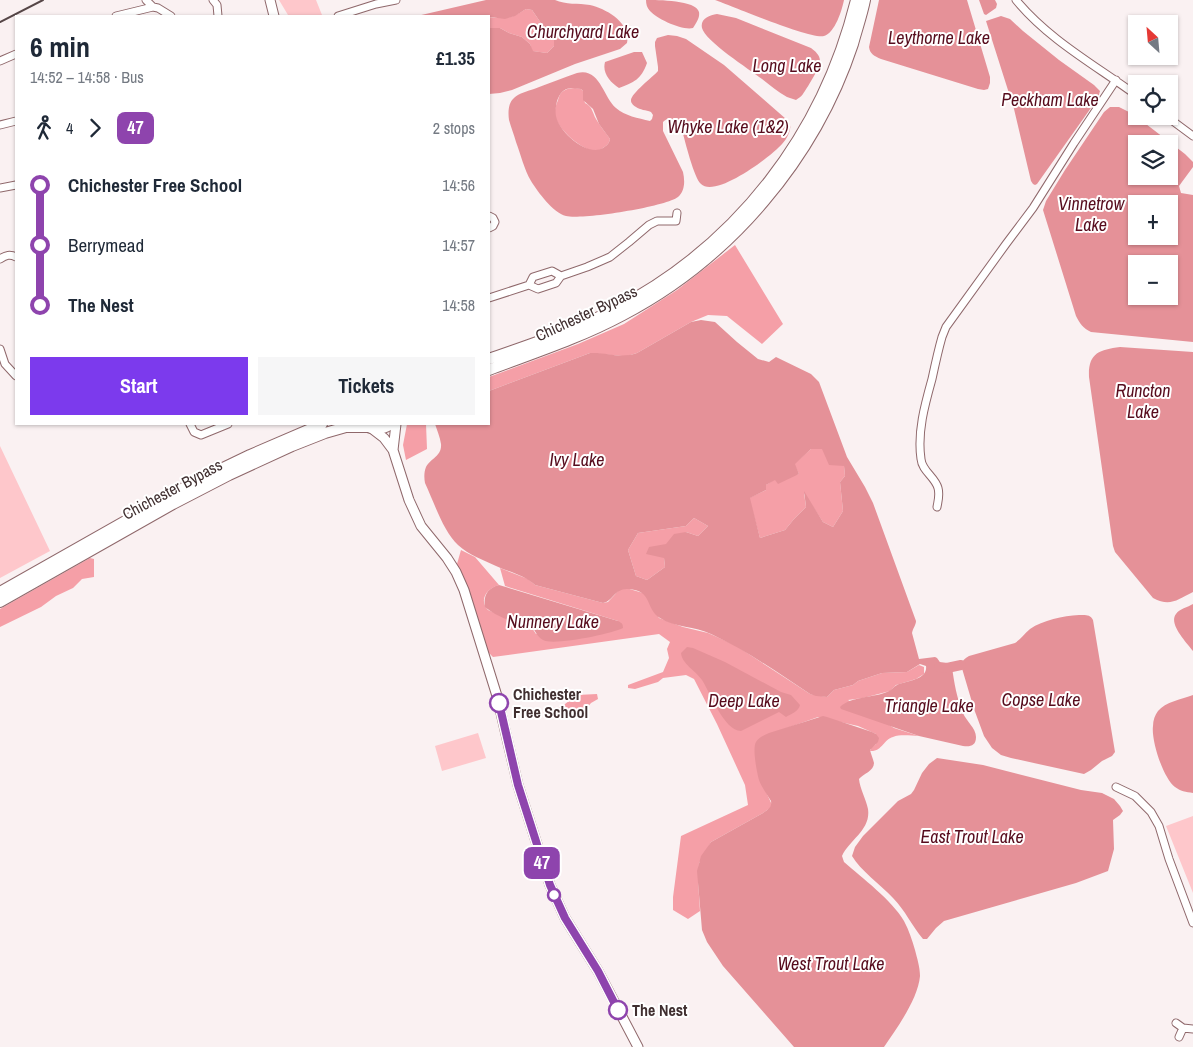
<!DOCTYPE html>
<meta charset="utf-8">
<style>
body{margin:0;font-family:"Archivo Narrow",sans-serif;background:#f6f6f7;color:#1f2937;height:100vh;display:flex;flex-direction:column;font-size:19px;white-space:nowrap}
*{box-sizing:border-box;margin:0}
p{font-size:16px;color:#747a83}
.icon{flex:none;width:28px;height:28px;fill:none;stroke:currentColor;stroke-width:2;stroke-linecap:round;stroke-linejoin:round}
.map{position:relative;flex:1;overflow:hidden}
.sheet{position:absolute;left:15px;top:15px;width:475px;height:410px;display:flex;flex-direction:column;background:#fff;border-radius:0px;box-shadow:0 1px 4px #0004}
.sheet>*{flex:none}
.badge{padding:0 10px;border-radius:8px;font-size:18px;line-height:32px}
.needle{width:32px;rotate:334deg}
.fabs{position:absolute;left:1128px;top:15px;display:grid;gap:10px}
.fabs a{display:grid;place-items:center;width:50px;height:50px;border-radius:0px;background:#fff;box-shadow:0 1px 4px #0004;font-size:25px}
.map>.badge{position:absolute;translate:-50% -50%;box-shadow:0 0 0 2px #fff}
.legs{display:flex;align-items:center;gap:8px;height:55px;padding:0 15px;font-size:16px}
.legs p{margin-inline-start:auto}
.summary{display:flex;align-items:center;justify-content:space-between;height:85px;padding:0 15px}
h1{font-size:28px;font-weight:700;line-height:38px}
.cta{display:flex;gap:10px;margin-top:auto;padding:10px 15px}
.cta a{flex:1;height:58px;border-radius:0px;background:#7c3aed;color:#fff;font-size:20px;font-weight:700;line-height:58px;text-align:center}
.cta a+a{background:#f6f6f7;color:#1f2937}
ul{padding:0 15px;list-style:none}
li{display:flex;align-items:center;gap:18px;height:60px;font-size:19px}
li i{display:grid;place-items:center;width:8px;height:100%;margin:0 6px;background:currentColor}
li i::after{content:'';width:12px;height:12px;margin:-6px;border:4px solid;border-radius:50%;background:#fff}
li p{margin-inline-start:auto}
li:first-child i{background:linear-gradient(#0000 50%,currentColor 0)}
li:last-child i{background:linear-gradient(currentColor 50%,#0000 0)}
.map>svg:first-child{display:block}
.green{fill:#fec7cb}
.forest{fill:#f59fa7}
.water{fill:#e59198;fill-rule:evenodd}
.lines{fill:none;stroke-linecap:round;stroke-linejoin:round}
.river{stroke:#e59198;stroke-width:10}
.minor-casing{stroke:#8f686b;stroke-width:9}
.major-casing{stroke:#8f686b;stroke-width:11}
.highway-casing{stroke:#8f686b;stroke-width:12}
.minor{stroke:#fff;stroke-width:7}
.major{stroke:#fff;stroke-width:9}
.highway{stroke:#fff;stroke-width:10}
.rail{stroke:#564647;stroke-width:2}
.line-1-casing{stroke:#fff;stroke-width:11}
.line-1{stroke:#8e44ad;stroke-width:8}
.stop-1-dot{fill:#fff;stroke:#8e44ad;stroke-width:2.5}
.labels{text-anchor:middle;stroke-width:4;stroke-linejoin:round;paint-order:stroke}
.street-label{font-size:16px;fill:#402f30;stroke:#fff}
.stop-label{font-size:16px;font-weight:bold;fill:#402f30;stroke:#fff;text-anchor:start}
.water-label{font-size:18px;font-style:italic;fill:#570c1d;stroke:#fff}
</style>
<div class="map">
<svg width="1193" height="1047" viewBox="0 0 1193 1047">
<rect width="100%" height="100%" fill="#faf1f2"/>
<path class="green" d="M279,0H316L322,15H288Z
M0,446L50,551L0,578Z
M478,733L486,758L442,771L435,746Z
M1193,816V893L1166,826Z"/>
<path class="forest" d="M526,9L532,10L545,29L554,38V46L547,53L532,51L530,44L522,37L509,33L500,28H489V17C507,19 510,19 526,9Z
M575,88L581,89L583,91V96L585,103C593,107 592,112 596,119C600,126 606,133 610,139C609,144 607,145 603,148C601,149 598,151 596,151C582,151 558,129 555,116C554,111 556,105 558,100C560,91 566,88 575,88Z
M735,245L783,324L762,344L727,316L708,315L691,322L637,353L627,356H622L590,353L489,391V377L578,344L624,324L677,290Z
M407,424H426L427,449L406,460L403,445Z
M822,448L844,466L845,476L840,482L843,511L833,527L823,522L804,493L806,507L794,519L785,530L760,538L749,498L766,490V485L775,479L799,474L794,464L811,449Z
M694,518L708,526L698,536L686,532L664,558L665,567L647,580L636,576L628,550L638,533L686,526Z
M461,550L475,557L499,585C488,588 478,599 488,610L518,623H526L530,625L536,634L618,621L505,586L500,568L528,579L535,585L603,603L608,602L620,589L626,588L643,593L647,597L659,618L683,627L708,633L735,645L810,694L827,697L834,690L853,685L858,681L882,673L907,672L919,665L924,667V674L916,679L896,685L890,691L863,698L848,700L894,728L919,736C911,736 901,734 893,737C884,739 882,752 870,751L871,748L876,744V734L858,726L818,717L762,737L767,794L772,805L770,808L763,813L711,842L699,863L698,880L700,911L688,919L673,910V897L681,836L748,805L745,785L717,724L694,679L686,675L663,678L658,682L635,689L628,688V685L663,672L669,658L667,649L670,642L659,634L493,657L488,652L471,596L457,564Z
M90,558L94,559V577L82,579L73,588L56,596L41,607L0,627V609Z
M597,694L598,699L591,703L585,710L576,712L571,711L565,714L559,713L553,717L546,718L543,713L552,708L561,707L577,695Z"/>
<path class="water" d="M486,0H555C566,5 578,3 590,5C607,9 631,23 627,43L620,49L575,64L512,90L500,93L489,94V28H500L509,33L522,37L530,44L533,51L547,53L554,46V38L545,29L532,10L526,9L515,16L505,19L483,16H417Z
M646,0C658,0 696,0 699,12C700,18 696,23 693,28C683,31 657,19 650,11C647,8 646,4 646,0Z
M715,0H844C842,10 835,33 824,36C812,40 732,6 715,0Z
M879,0H967L990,77V83L988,89L984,90L978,89L881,59C874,56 870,54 869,47Z
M979,0H995L997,4L996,8L986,15L984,14Z
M717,14L736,18L811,48C815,51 820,55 820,61C821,66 806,90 803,94C801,97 798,98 796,100L787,97C778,92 770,85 762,79C749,69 705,41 702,28C700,19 709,15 717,14Z
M1001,16L1010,19L1023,31L1059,60L1094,85L1100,91L1098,98L1037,184L1035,185L1033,184L1031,181L1014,109L986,21Z
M668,35L677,36L686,39L724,65L786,119C789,122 791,125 790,129C789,136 783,144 778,148C767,159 715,198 701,184C694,178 685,141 682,130C677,122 671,114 663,122V131L683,172C685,181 685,191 678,197C665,207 581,220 566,216C553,213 538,192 531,181C524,169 521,155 516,142C514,135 511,127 509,120C508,113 508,103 514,98C519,93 528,91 534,89C549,83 563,78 577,73C600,67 603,97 616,108C625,116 638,118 650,121L652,119L653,115L651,112C646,110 640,110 636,107C634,106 631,103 631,101C630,94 653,77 658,71V67L655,46V42L657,38ZM571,88L581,89L583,91V100L593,109L599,124L610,139C609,144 607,145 603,148C587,157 559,132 556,116C555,111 556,106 557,101C560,93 563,89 571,88Z
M634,52H642L647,63C641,80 634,82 619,88C610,82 602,73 605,62Z
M1110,107H1119L1133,114L1185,154L1193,162V167L1179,186L1181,193L1193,195V342L1091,332C1083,328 1080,324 1076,316L1043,210L1046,201L1065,170L1104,112ZM1136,144H1169V176H1136ZM1136,204H1169V236H1136ZM1136,264H1169V296H1136Z
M701,320L715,322L737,342L758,359L769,362L776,357L811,374L819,382L847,457L865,487L873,503L916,621C916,625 913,628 912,633L919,659L935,657L937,658L942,665L950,666L952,667C954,682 957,699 963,713C966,721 976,728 976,737C976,746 970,747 963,746L919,736L841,709L840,707C851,696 875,698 889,691C893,689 894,686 899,684C908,681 928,679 926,666L920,664L907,672L882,673L858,681L853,685L834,690L827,697L816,696L810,694C778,673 746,650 711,634C695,626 675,628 660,618C645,609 653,590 628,589C615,588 613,601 603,603L535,585C524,575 509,572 496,566C483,560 469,555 458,545C443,531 434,502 425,483C424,478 424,472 426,467C431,458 442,456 441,444C440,437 437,430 435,424H489V391L590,353C608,352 619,359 637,353L691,322ZM811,449H822L829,465L844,466L845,476L840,482L843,511L833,527L823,522L804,491L806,507L794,519L785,530L760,538L750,498L766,490V485L775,480L778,484L799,474L795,464ZM694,518L708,526L698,536L686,532L674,534L666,544L649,547L646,554L664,558L665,567L647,580L636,576L628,550L638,533L686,526Z
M1120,347L1193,352V592C1177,600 1170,607 1153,598L1115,552L1113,546L1089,377C1088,353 1099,350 1120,347Z
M499,585L618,621C622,623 623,624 623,628C611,634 553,646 543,640C535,636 535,626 527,623C524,622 520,624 516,623C508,621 490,612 485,607C483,595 488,588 499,585Z
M1193,604V651C1187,643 1168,624 1176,614C1179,609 1188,607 1193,604Z
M1079,615C1085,615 1090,614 1093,620L1115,752L1112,756L1102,761L1091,770L1084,774L1011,758L1001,755L992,748L984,736L974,709L961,665C962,661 965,658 969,656L1015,643C1021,639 1024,634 1030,629C1043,620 1063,616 1079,615Z
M687,647L693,648L725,662L781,692L791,695L800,705C799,711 791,714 786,717L779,712L741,731C724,731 710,692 702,680C695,670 682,664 681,653Z
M1193,695V793C1186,792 1180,791 1175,787C1163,778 1151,740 1153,726C1153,720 1155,715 1158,711C1165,702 1182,699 1193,695Z
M823,716L827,717L872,732L876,734L879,738L878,742L870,750C871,754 873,759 874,763C874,771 863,774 859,779C860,789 866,799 868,809C871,830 850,839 842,856L844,862C862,878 892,900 904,921C909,930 912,940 915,950C917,958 920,967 920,976C918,999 897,1028 884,1047H794L723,966L707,942L702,930L697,871L701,856L711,842L763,813C768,809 772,808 771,801C767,794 762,788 759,780C757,773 752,748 756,742C759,737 765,735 769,733Z
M937,758L983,765L1081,790L1102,793L1114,799L1120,806L1123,811L1120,815L1113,820L1114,849L1108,871L1076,883L944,921L936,928L927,939H923C912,926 905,910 893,898C881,885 860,870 852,856L855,847L863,836L898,801L911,794L914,790L922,773L929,764Z"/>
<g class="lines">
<path class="river" d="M939,667L947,668L961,665"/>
<g class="minor-casing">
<path id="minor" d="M146,0L153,7L158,8L171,16
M213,0L217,5L218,16
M1016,0C1049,40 1095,65 1136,95
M116,16L153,7
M338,16L376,4L396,0
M0,61L16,54
M1166,116L1193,136
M0,125L16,121
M0,188L16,185
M489,216L493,218L495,222L493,226L489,228
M0,259C6,255 10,254 16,257
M529,285L538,289L556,283L561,276
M489,298L529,285L533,277L552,271L561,276L587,267L610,257L629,242L649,225L657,221H676L677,213
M0,349L5,364L16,376
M190,424L194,432L201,435L228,424
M937,507C938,501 940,495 938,488C935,477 922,471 921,459C917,432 925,404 932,379C935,365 938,351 942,337L946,327L1006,244L1033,208L1074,143L1116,80
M1116,787L1135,796L1151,812L1159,826L1169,859L1193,923
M1176,1023L1183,1028
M1179,1037L1183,1028L1193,1029"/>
</g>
<g class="major-casing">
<path id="major" d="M270,0L274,16
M371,428L384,438L393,450L409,500L421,526L447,558L456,572L464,590L497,696L518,785L550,885L565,918L598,971L638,1047
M393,450L396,424"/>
</g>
<g class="highway-casing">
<path id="highway" d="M489,359C531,344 575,330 615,309C738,245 823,134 856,0
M489,370C534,353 580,338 623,315C730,259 815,159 853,44C857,29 862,15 865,0
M363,424C373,431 382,430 391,424
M0,592L196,481L250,455L322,424
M0,602L173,504L229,475L292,446L325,433L346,427H367"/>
</g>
<use href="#minor" class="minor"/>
<use href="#major" class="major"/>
<use href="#highway" class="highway"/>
<path class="rail" d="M0,22L43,0"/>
</g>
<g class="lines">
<g class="line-1-casing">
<path id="line-1" d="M499,703L518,785L550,885L565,918L598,971L618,1010"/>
</g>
<use href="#line-1" class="line-1"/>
</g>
<g class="stop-1-dot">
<circle cx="499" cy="703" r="9"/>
<circle cx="554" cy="895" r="6"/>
<circle cx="618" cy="1010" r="9"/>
</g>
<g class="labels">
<g class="street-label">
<text transform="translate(586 313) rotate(-25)" y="6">Chichester Bypass</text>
<text transform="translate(172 489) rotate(-28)" y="6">Chichester Bypass</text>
</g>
<g class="stop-label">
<text x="513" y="700">Chichester<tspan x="513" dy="18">Free School</tspan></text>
<text x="632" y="1016">The Nest</text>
</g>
<g class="water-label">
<text x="583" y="38">Churchyard Lake</text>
<text x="939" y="44">Leythorne Lake</text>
<text x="787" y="72">Long Lake</text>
<text x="1050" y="106">Peckham Lake</text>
<text x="728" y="133">Whyke Lake (1&amp;2)</text>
<text x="1091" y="210">Vinnetrow<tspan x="1091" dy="21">Lake</tspan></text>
<text x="1143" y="397">Runcton<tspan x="1143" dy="21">Lake</tspan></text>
<text x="577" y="466">Ivy Lake</text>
<text x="553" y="628">Nunnery Lake</text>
<text x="1041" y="706">Copse Lake</text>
<text x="744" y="707">Deep Lake</text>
<text x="929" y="712">Triangle Lake</text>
<text x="972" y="843">East Trout Lake</text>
<text x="831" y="970">West Trout Lake</text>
</g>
</g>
</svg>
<div class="fabs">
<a><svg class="needle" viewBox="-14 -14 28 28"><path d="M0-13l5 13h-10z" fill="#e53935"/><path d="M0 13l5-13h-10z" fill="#747a83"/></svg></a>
<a><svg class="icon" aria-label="locate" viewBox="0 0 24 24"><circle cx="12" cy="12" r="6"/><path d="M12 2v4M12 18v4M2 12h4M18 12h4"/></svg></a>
<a><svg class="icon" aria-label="layers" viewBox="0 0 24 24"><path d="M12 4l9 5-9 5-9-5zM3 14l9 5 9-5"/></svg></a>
<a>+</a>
<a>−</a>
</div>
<b class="badge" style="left:542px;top:863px;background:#8e44ad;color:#fff">47</b>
<section class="sheet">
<div class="summary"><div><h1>6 min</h1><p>14:52 – 14:58 · Bus</p></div><b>£1.35</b></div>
<div class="legs"><svg class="icon" aria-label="walk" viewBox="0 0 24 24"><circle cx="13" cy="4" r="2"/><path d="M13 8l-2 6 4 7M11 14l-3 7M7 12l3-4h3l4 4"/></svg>4<svg class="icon" aria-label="forward" viewBox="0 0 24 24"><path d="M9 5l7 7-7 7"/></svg><b class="badge" style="background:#8e44ad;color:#fff">47</b><p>2 stops</p></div>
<ul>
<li><i style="color:#8e44ad"></i><b>Chichester Free School</b><p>14:56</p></li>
<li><i style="color:#8e44ad"></i><span>Berrymead</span><p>14:57</p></li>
<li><i style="color:#8e44ad"></i><b>The Nest</b><p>14:58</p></li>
</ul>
<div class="cta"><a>Start</a><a>Tickets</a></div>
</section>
</div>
